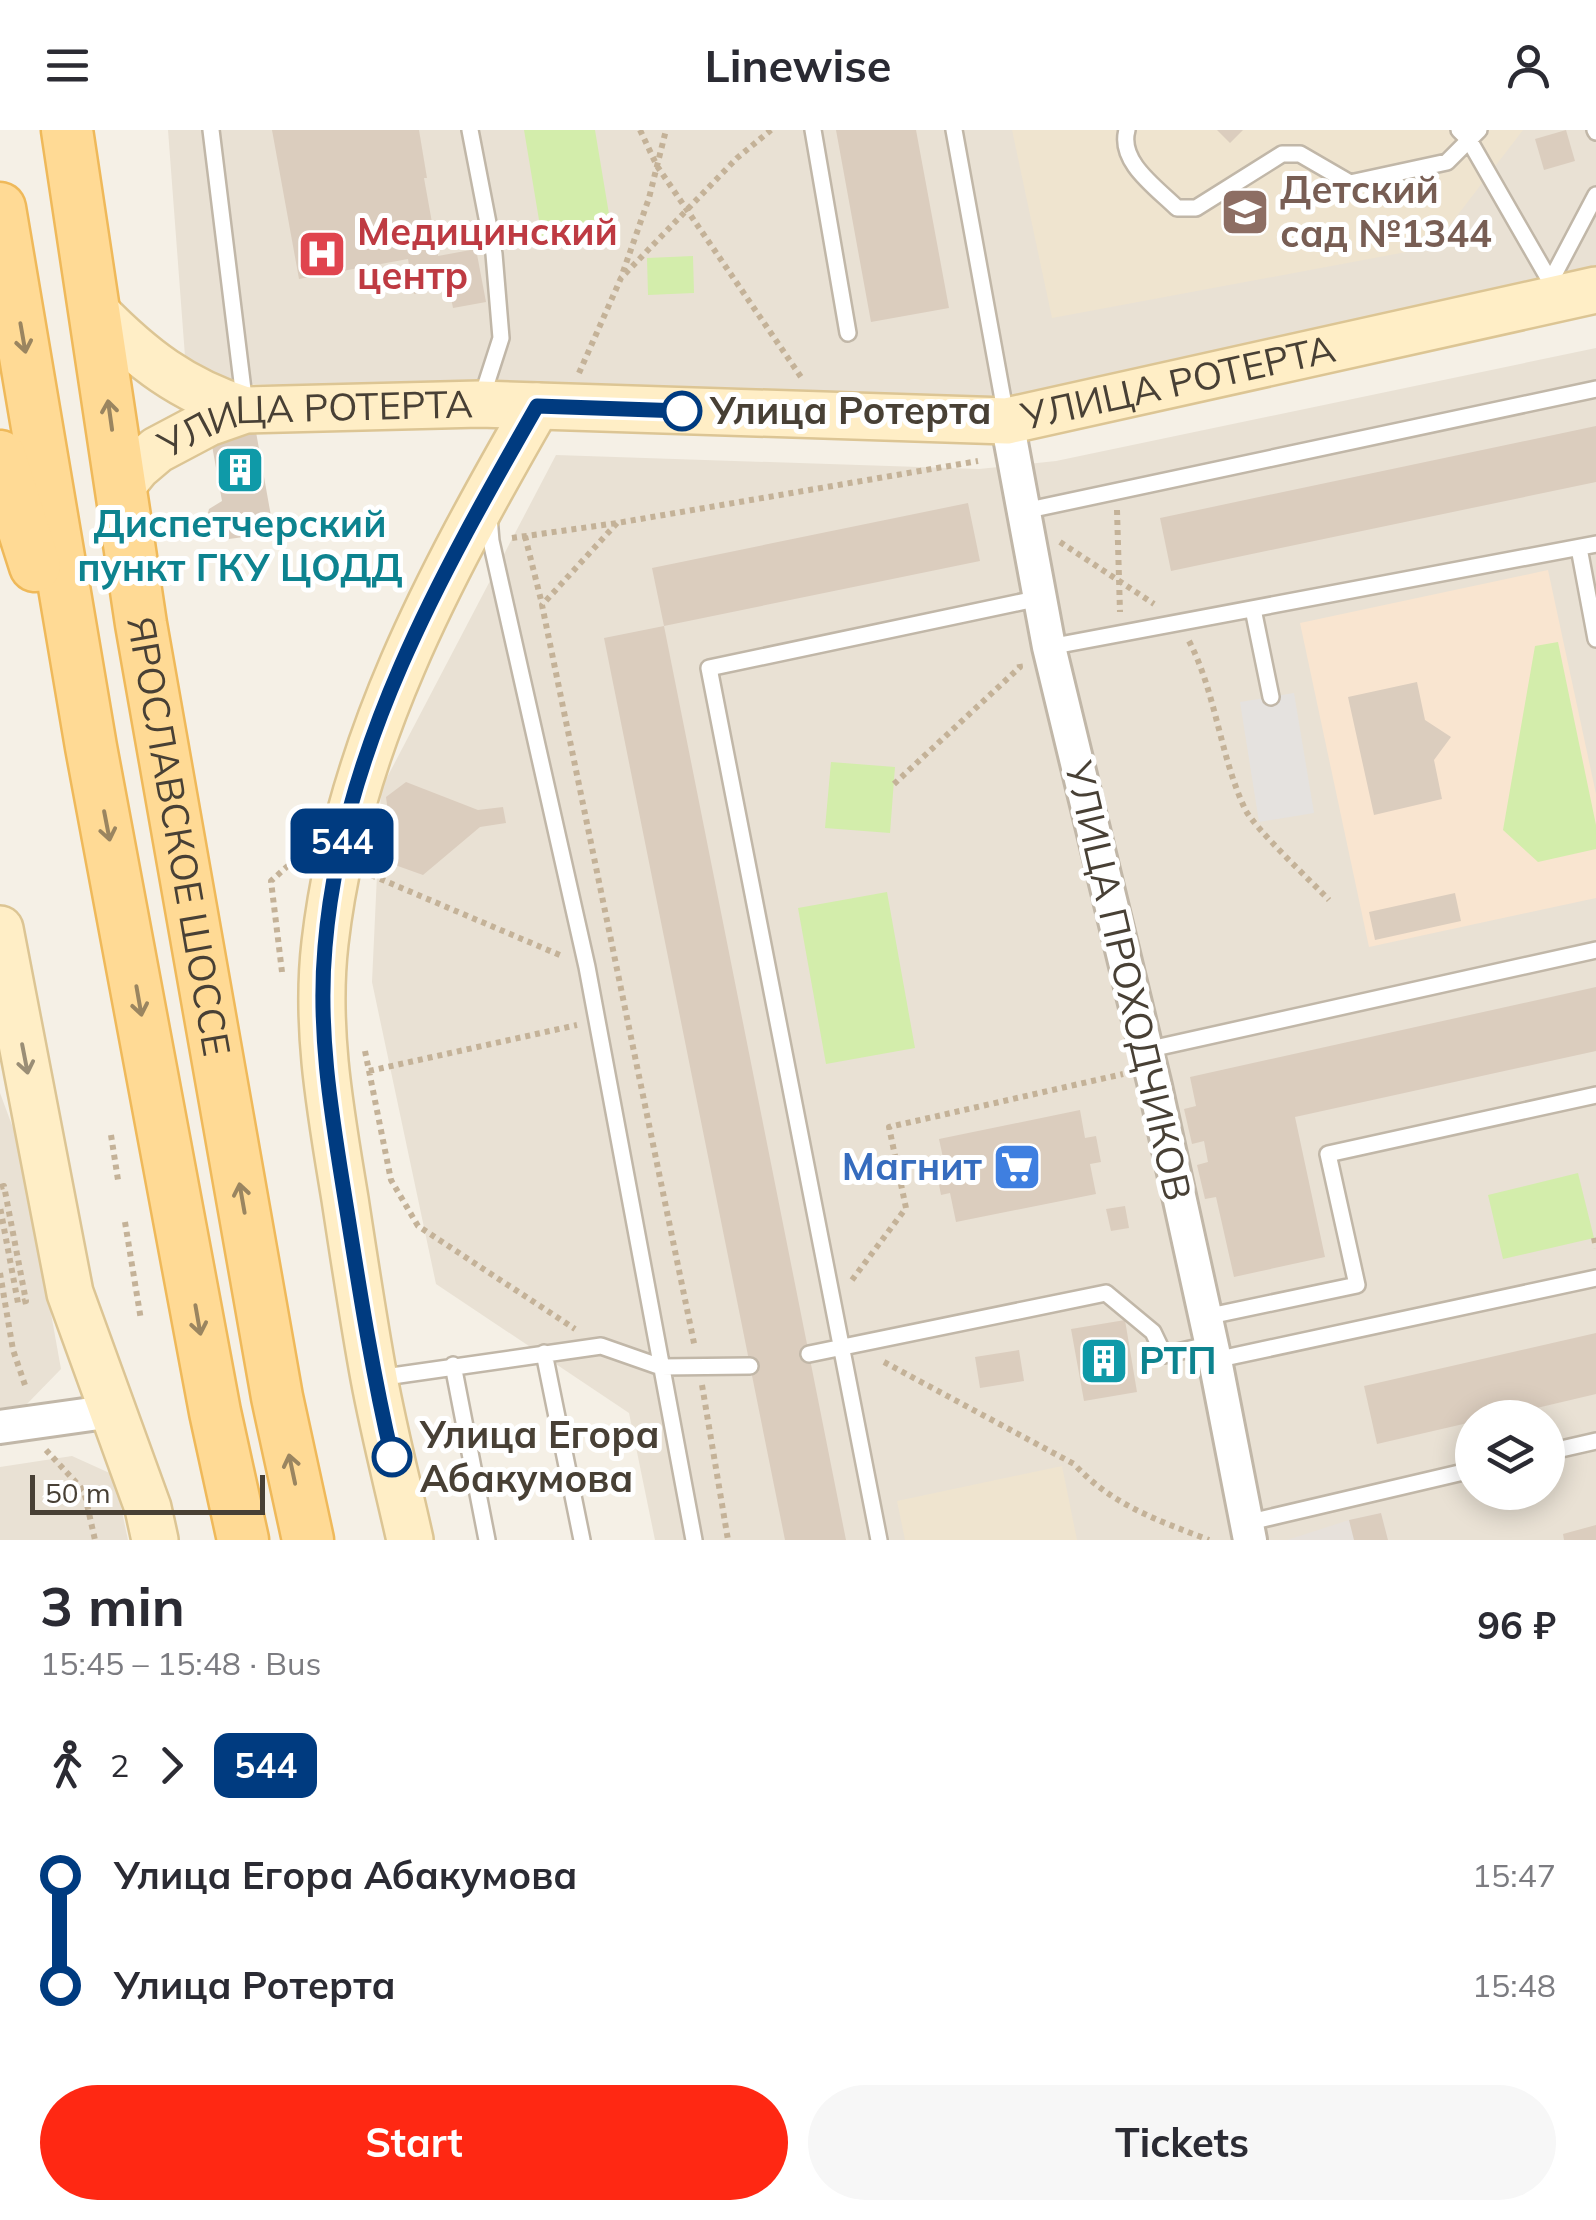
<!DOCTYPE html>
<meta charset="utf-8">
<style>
body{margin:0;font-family:Mulish,sans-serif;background:#f7f7f7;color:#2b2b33;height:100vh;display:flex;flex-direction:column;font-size:38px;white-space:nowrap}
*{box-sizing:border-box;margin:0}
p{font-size:32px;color:#7c7c81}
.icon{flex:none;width:55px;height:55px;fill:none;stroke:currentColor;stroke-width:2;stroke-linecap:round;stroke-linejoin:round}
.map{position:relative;height:1410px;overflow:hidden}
.side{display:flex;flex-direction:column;background:#fff;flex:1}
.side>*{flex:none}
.badge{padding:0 20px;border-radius:15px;font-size:35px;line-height:65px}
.buttons{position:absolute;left:1455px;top:1270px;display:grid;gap:20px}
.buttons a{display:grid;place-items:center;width:110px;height:110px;border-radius:50%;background:#fff;box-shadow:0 5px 25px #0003;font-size:50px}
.scale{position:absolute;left:30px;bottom:25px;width:235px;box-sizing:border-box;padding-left:10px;border:5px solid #484035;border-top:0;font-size:28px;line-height:35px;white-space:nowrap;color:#484035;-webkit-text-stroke:8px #fff;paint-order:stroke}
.map>.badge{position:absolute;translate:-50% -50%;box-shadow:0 0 0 5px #fff}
.legs{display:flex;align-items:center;gap:15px;height:110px;padding:0 40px;font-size:32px}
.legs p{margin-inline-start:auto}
.headline{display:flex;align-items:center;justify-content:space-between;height:170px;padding:0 40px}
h1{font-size:55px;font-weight:700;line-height:75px}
.cta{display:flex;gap:20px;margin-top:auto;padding:20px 40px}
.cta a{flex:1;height:115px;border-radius:60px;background:#ff2813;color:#fff;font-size:40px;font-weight:700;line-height:115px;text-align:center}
.cta a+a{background:#f7f7f7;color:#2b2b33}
ul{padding:0 40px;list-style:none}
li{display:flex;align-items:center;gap:35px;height:110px;font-size:38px}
li i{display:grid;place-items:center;width:15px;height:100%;margin:0 12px;background:currentColor}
li i::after{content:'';width:25px;height:25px;margin:-12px;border:8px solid;border-radius:50%;background:#fff}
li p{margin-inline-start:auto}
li:first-child i{background:linear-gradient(#0000 50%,currentColor 0)}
li:last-child i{background:linear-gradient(currentColor 50%,#0000 0)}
header{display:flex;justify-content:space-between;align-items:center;height:130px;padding:0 40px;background:#fff;font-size:45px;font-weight:700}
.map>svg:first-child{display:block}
.residential{fill:#e9e1d4;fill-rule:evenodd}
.commercial{fill:#f9e5d0}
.industrial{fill:#e7e1db}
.education{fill:#efe4cf}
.green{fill:#d3edab}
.parking{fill:#e5e2df}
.building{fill:#dbcdbe}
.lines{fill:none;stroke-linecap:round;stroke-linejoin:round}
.lane-casing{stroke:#c1b7a8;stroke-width:20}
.street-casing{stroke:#c1b7a8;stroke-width:38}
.secondary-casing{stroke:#dcc594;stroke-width:50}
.primary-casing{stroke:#efb95a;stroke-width:55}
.path{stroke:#c4b298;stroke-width:6;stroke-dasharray:5 5;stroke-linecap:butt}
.lane{stroke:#fff;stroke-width:15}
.street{stroke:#fff;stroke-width:32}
.secondary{stroke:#ffeec6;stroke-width:45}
.primary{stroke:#ffda95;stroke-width:50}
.oneway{stroke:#9a8560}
.oneway2{stroke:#9a8e76}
.line-1-casing{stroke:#fff;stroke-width:22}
.line-1{stroke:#003b80;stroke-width:15}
.stop-1-dot{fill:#fff;stroke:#003b80;stroke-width:5}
.labels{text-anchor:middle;stroke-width:10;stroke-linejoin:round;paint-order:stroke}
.education-label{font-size:38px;font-weight:bold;fill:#785e54;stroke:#fff;text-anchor:start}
.health-label{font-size:38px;font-weight:bold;fill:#be3a42;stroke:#fff;text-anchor:start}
.street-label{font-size:38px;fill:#484035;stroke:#fff}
.stop-label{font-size:38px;font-weight:bold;fill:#484035;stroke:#fff;text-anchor:start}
.culture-label{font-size:38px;font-weight:bold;fill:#0d838f;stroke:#fff}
.shop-label{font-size:38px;font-weight:bold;fill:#366cbe;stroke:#fff;text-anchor:end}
</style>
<header><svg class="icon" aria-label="menu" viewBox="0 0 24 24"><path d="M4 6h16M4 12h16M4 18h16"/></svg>Linewise<svg class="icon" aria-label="person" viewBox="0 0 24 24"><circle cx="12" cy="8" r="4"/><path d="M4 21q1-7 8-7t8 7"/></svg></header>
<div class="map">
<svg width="1596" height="1410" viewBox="0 0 1596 1410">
<rect width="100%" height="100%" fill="#f5f0e6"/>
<path class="residential" d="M168,0H1596V135L1001,269L187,253Z
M1596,218V1410H655L629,1283L436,1154L372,852L381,659L556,325L979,339L1056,331ZM1472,1288H1548V1362H1472Z
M0,963L22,1022L61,1239L26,1275L0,1278Z
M72,1326L114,1345L128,1410H0V1337Z"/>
<path class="commercial" d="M1548,440L1596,664V768L1369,817L1300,493Z"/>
<path class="industrial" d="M1381,1383L1388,1410H1287L1349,1390Z"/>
<path class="education" d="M1012,0H1523L1433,117L1052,188Z
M1062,1336L1077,1410H905L897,1371Z"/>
<path class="green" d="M524,0H595L612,102L543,114Z
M693,126L694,163L648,165L647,128Z
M1558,512L1596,695V719L1538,732L1503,700L1535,516Z
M831,632L895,637L890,703L825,698Z
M887,762L915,918L826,934L798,778Z
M1578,1043L1594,1108L1503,1129L1488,1065Z"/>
<path class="parking" d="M1294,563L1314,683L1259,692L1240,572Z"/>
<path class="building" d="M272,0H419L427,48H424L438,126L476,119L486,172L453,178L449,158L414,164L408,129L299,149Z
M836,0H916L949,178L871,192Z
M1217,0H1243L1230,13Z
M1566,0L1575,31L1544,40L1535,9Z
M1596,296V352L1171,441L1160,388Z
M256,302L274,403L221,410L208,402L205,394L209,379L222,371L211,310Z
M968,373L980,431L664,496L846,1410H785L604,508L664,496L652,438Z
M1417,552L1425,590L1451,607L1434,630L1442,669L1374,685L1348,567Z
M406,652L478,680L503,677L506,693L480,697L423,745L395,735L386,667Z
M1455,763L1461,791L1375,810L1369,782Z
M1596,857V921L1295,987L1325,1127L1234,1147L1216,1067L1205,1069L1197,1035L1208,1032L1204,1011L1192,1014L1184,979L1196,976L1190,947Z
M1080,980L1085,1008L1096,1006L1101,1032L1090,1034L1096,1064L956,1092L950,1063L941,1065L936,1039L945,1037L939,1009Z
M1125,1076L1129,1098L1111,1101L1106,1079Z
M1125,1190L1137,1262L1084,1271L1071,1199Z
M1596,1203V1264L1494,1288H1472V1292L1377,1314L1364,1256Z
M1019,1220L1024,1251L980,1258L975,1227Z
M1381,1383L1388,1410H1354L1349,1390Z
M1596,1395V1410H1564L1563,1404Z"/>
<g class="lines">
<g class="lane-casing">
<path id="lane" d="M211,0L245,276
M470,0L494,124L501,208L481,270
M813,0L848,203
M954,0L1006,286
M1127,0C1118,32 1157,58 1177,78H1196L1282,24H1300L1350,53L1447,32L1479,0
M1459,0L1469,10L1550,151
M1595,0L1596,2
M1548,156L1596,65
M1024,381L1596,259
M489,387L491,411L587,837L694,1410
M1579,418L1596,509
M1253,479L1271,567
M1049,517L1596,414
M1146,920L1596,820
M1205,1187L1357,1155L1328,1024L1596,965
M544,1223L582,1410
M809,1224L1106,1163L1153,1202L1164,1225L1212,1214
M1215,1230L1596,1148
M453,1235L487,1410
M378,1248L601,1216L661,1237L750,1236
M1548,1322L1596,1311
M1246,1393L1472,1340
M879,1410L709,538L1040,468"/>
</g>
<g class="street-casing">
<path id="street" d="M1007,291L1049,517L1155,956L1215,1230L1250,1410
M0,1297L113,1281"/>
</g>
<g class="secondary-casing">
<g id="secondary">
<path d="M96,182C142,229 182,260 245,280"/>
<path id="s1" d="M120,358L137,337L157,320L208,293L245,280L480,274L1007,291L1596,160"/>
<path d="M0,799L70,1163L148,1378L155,1410"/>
<path d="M410,1410C398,1356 384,1302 374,1248C363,1188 354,1128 345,1069C331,984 315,899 325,813C348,614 439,447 537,276"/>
</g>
</g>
<g class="primary-casing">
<g id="primary">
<path id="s2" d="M67,0L141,494L277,1267L308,1410"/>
<path d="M0,78L91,617L215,1282L243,1410"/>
<path d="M0,326L35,436"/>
</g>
</g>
<path class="path" d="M640,0L657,36L803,250
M623,142L649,68L666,0
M579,243L621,148L737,28L771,0
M1117,380L1120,482
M617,393L542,475L695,1218
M525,406L542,474
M512,408L617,393L978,331
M1060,412L1154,474
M1189,511C1216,563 1220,626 1245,679C1255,699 1310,750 1329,770
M894,654L1020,537L1019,531
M371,745L562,826
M282,842L271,751L301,724
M365,921L391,1050L418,1096L575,1199
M369,941L577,895
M111,1005L118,1050
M0,1057L4,1056L26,1171L18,1173L0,1077
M125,1092L141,1190
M1594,1108L1596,1118
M0,1143L13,1220L26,1258
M852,1150L906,1078L889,997L1123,944
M884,1232L1074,1334C1112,1375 1157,1390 1209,1410
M702,1255L728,1410
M46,1320L84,1361L95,1410"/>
<use href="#lane" class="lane"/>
<use href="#street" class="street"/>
<use href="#secondary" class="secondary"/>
<use href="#primary" class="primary"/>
</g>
<defs><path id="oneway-shaft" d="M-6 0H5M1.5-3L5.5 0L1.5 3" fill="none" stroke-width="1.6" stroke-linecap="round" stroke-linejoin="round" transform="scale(2.5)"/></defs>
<g class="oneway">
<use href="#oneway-shaft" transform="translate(23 208) rotate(80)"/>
<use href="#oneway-shaft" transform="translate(110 285) rotate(-98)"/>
<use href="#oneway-shaft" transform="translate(107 696) rotate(79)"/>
<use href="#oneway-shaft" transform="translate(139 871) rotate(80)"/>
<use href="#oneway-shaft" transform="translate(242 1068) rotate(-100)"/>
<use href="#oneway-shaft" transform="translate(198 1190) rotate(80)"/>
<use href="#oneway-shaft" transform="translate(292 1339) rotate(-102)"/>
</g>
<use class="oneway2" href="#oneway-shaft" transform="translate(25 929) rotate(79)"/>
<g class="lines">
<g class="line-1-casing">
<path id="line-1" d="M392,1327C373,1246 360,1163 347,1081C333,993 317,906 325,817C341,620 441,444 537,276L682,281"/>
</g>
<use href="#line-1" class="line-1"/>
</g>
<defs>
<g id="school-square" transform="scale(2.5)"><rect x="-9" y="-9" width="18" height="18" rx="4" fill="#8d6e63" stroke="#fff"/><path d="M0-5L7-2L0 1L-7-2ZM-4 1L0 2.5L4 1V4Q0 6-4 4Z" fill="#fff"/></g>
<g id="hospital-square" transform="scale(2.5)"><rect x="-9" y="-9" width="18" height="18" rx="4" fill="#e0444e" stroke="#fff"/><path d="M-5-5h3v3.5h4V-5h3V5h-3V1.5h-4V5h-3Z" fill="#fff"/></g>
<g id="building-square" transform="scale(2.5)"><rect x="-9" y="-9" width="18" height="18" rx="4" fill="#0f9aa8" stroke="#fff"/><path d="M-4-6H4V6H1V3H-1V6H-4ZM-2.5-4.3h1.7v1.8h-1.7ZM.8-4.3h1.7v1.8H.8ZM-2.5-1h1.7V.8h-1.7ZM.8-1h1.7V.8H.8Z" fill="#fff"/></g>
<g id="supermarket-square" transform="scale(2.5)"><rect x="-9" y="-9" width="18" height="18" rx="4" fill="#3f7fe0" stroke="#fff"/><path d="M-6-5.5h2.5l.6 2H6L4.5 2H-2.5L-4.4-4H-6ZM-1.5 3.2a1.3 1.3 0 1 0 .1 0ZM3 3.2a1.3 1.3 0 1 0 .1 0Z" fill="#fff"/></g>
</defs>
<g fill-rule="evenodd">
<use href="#school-square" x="1245" y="82"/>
<use href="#hospital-square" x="322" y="124"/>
<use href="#building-square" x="240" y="340"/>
<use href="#supermarket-square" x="1017" y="1037"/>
<use href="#building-square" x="1104" y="1231"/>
</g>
<g class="stop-1-dot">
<circle cx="682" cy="281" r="18"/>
<circle cx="392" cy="1327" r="18"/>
</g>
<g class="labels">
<g class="education-label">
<text x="1280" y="73">Детский<tspan x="1280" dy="44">сад №1344</tspan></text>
</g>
<g class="health-label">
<text x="357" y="115">Медицинский<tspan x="357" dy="44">центр</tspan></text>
</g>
<g class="street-label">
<text dy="13" stroke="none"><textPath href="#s1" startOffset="1088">УЛИЦА РОТЕРТА</textPath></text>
<text dy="13" stroke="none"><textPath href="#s1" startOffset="218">УЛИЦА РОТЕРТА</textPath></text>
<text dy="13" stroke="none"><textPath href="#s2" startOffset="715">ЯРОСЛАВСКОЕ ШОССЕ</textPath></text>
<text transform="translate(1128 851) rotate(77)" y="13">УЛИЦА ПРОХОДЧИКОВ</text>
</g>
<g class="stop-label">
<text x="710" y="294">Улица Ротерта</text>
<text x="420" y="1318">Улица Егора<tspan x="420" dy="44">Абакумова</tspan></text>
</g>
<g class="culture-label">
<text x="240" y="407">Диспетчерский<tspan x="240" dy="44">пункт ГКУ ЦОДД</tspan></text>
<text x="1139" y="1244" text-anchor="start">РТП</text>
</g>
<g class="shop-label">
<text x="982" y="1050">Магнит</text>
</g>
</g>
</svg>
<div class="buttons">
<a><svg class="icon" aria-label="layers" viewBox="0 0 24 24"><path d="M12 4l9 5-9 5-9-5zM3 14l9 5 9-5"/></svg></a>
</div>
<div class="scale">50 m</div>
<b class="badge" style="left:342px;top:711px;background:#003b80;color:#fff">544</b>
</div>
<section class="side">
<div class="headline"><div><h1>3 min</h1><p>15:45 – 15:48 · Bus</p></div><b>96 ₽</b></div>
<div class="legs"><svg class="icon" aria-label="walk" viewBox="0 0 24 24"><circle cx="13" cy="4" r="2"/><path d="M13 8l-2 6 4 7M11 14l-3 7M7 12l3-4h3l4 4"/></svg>2<svg class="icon" aria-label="forward" viewBox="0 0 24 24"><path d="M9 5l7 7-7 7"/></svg><b class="badge" style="background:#003b80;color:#fff">544</b></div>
<ul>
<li><i style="color:#003b80"></i><b>Улица Егора Абакумова</b><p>15:47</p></li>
<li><i style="color:#003b80"></i><b>Улица Ротерта</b><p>15:48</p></li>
</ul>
<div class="cta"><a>Start</a><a>Tickets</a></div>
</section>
